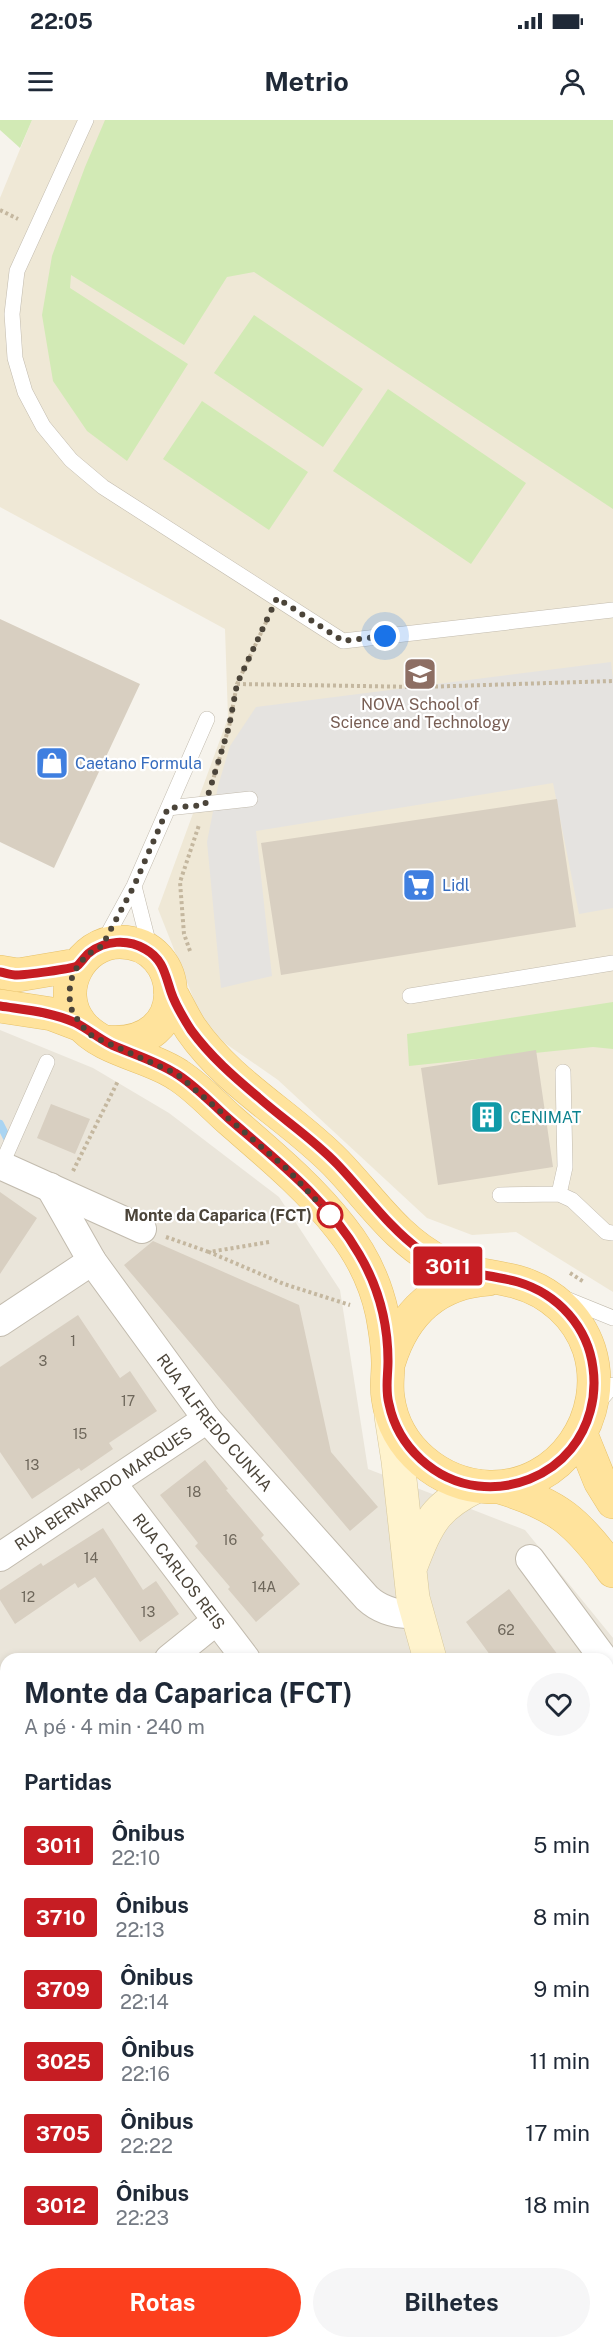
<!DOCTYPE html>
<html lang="pt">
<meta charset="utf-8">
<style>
body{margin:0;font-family:"Public Sans",sans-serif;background:#f6f6f7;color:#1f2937;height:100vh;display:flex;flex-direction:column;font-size:22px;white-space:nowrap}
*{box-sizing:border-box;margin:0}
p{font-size:20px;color:#747a83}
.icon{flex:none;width:33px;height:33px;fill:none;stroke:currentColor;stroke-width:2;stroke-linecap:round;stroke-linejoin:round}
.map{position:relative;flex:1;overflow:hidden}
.side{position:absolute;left:0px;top:1533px;width:614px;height:696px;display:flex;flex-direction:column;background:#fff;border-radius:18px 18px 0 0;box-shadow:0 3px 9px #0003}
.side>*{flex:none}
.badge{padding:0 12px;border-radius:4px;font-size:21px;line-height:39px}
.you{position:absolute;width:30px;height:30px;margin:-15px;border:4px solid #fff;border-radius:50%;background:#1a73e8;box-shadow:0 0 0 9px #1a73e833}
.map>.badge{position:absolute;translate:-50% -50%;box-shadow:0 0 0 3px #fff}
h2{padding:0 24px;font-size:22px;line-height:54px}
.round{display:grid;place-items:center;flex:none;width:63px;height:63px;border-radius:32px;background:#f6f6f7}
.head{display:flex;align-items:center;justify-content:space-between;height:102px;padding:0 24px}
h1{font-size:28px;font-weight:700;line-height:45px}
.action{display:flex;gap:12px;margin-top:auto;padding:12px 24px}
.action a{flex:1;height:69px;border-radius:36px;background:#fc3f1d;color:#fff;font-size:24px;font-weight:700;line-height:69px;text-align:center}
.action a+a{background:#f6f6f7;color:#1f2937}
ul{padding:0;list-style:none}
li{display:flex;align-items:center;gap:18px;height:72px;padding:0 24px}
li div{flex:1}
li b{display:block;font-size:22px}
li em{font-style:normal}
li .badge{min-width:66px;font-weight:700;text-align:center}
.status{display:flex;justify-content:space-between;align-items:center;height:42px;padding:0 30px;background:#fff;direction:ltr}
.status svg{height:16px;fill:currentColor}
header{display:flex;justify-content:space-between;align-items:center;height:78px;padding:0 24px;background:#fff;font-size:27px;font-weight:700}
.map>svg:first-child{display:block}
.residential{fill:#eae5da;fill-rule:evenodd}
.education{fill:#efe8d6}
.green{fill:#d2eab5}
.parking{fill:#e5e3e0}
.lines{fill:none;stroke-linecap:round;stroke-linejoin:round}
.stream{stroke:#a9d4f2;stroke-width:8}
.building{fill:#d8cfc1}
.lane-casing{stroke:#c2bbae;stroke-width:16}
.street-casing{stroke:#c2bbae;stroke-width:30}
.secondary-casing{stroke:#d6c79b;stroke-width:34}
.primary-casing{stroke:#e6c16a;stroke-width:34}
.path{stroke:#c4b79f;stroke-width:4;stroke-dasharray:3 3;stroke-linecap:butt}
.lane{stroke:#fff;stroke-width:15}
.street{stroke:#fff;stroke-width:28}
.secondary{stroke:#fff3cd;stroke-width:33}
.primary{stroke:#ffe39c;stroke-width:33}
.line-casing{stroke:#fff;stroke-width:14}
.line{stroke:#c61d23;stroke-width:9}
.walk{stroke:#4b4439;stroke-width:6;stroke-dasharray:0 10.8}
.stop-dot{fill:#fff;stroke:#c61d23;stroke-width:3}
.labels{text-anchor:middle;stroke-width:4.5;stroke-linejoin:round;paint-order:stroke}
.number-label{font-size:14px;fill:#6e675b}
.education-label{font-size:16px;fill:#785e54;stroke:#fff}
.shop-label{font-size:16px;fill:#366cbe;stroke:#fff;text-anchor:start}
.culture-label{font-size:16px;fill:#0d838f;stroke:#fff;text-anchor:start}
.stop-label{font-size:16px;font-weight:bold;fill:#4b4439;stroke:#fff;text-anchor:end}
.street-label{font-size:16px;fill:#4b4439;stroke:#fff}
</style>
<div class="status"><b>22:05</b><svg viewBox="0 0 49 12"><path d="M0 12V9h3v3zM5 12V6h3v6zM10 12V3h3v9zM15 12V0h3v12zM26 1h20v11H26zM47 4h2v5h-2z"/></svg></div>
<header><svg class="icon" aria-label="menu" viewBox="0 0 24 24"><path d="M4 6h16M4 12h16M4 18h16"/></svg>Metrio<svg class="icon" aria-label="person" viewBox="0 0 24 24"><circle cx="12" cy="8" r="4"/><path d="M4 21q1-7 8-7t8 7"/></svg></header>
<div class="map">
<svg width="613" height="2229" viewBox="0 0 613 2229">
<rect width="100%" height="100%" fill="#f6f3ec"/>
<path class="residential" d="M0,910L93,948L169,993L279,1077L340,1170L368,1349L525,1410L613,1518V2229H0ZM6,1539H608V2223H6Z"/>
<path class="education" d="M32,0H613V1172L516,1112L472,1115L427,1098L278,960L206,910L158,789L228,598L225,509L0,387V78Z"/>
<path class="green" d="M0,0H32L20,28L0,10Z
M105,0H613V389L254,152L227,157L184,225L71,155L70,168L188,244L127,341L87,311L53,261L42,195L52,136L85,47Z
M254,195L363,269L323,327L214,253Z
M388,269L526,363L471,444L333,351Z
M202,281L308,352L269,410L163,339Z
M613,882V929L593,927L409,946L407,914Z"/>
<path class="parking" d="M611,542L613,560V788L579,794L553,663L256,711L272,856L221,868L207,722L218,666L230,626L256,587Z"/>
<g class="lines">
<path class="stream" d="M0,1004L9,1022"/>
</g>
<path class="building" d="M0,499L140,564L54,748L0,722Z
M557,679L576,807L281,855L261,723Z
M536,930L553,1047L438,1065L421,948Z
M51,984L90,999L75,1034L37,1018Z
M0,1072L37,1098L0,1154Z
M153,1121L299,1185L331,1332L378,1387L350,1411L124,1145Z
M78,1195L120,1258L130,1251L157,1291L109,1323L113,1329L81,1351L79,1348L32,1379L0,1332V1247Z
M205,1340L228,1369L226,1370L264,1415L261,1418L300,1464L256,1502L228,1469L230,1467L195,1426L198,1423L160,1375Z
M103,1408L143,1470L156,1461L179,1494L140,1522L95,1457L78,1468L75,1463L15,1504L0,1480V1470L41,1443L43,1446Z
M509,1469L546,1519L561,1539H493L466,1502Z"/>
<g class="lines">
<g class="lane-casing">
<path id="lane" d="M86,0L17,151L12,194L15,238L25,272L43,306L71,340L103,367L343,521L613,490
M168,688L250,679
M134,766L150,829
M103,823L134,766L207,599
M410,876L613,843
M1,1046L47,942
M559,1074L565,1047L563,952
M500,1075L559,1074L572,1080L606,1112L613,1113
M566,1179L613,1198
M597,1284L613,1265"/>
</g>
<g class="street-casing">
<g id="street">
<path d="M0,1045L142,1109"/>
<path id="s1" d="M50,1067L92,1141L207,1299L367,1478C381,1491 397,1495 416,1494"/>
<path d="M0,1202L92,1141"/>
<path id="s2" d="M112,1363L246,1539"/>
<path id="s3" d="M0,1437L207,1299"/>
<path d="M530,1439L604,1539"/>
<path d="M169,1539L216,1501"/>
<path d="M0,1624L6,1622"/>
<path d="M608,1880L613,1879"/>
<path d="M267,2223L271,2229"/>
</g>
</g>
<g class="secondary-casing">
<path id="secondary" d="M391,1296L398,1341L413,1478L430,1539
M411,1446C428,1403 434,1387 477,1366
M608,1967L613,1989"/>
</g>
<g class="primary-casing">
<path id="primary" d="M0,852L18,855L77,845
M0,886L52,894L81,905
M107,922C193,929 186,822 120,822C80,822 55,871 80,903C100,930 151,936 178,955C197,967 213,985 230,1000C269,1034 309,1067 341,1108C361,1133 375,1161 382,1193C385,1209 388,1227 388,1244C388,1256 386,1266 388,1278C395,1329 440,1365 489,1367C561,1369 610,1295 589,1229C578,1196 550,1171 517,1162C491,1155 466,1155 442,1143C397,1121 370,1078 336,1043C290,996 229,964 191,909C183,897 177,883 170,871
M389,1242C404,1193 436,1162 489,1159
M581,1314L600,1361L613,1382
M499,1367C557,1384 578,1402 613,1451"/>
</g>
<path class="path" d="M0,90L18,99
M237,564L421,567L613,561
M212,663L229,607L237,564L268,498
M190,831L184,814L180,762L199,705
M73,1051L118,961
M166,1117L209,1132
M269,1122L209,1132L284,1164L350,1185
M570,1153L584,1162
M0,1847L6,1844"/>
<use href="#lane" class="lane"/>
<use href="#street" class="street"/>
<use href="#secondary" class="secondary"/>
<use href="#primary" class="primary"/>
</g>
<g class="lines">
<g class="line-casing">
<path id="line" d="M0,852C6,853 11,855 17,855C25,855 71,849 77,846C79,845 87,834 89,833C105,820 128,819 145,829C163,839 165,854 171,872C175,884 184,899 191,910C210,936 234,957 258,977C284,1000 313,1019 337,1044C365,1073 388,1107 421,1131C454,1156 482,1152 518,1162C558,1174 588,1207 593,1248C597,1277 589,1307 571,1329C549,1356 513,1370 478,1366C435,1361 398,1327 389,1284C385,1270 388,1256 388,1241C388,1204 378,1166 359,1134C327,1079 275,1039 228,998C211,983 194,964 175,953C156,941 133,934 112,925C98,918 88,909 76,903C52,892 26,890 0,886"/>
</g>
<use href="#line" class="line"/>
<path class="walk" d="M330,1095L287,1049L177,954L92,916L81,905L72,891L69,875L71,860L78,845L88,834L102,826L134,766L168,688L205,685L229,607L237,564L277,478L343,521L385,516"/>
</g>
<defs>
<g id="university-square" transform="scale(1.725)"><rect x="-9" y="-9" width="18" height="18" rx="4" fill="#8d6e63" stroke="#fff"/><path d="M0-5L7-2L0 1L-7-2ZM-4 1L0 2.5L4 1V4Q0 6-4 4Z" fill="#fff"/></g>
<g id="shop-square" transform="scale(1.725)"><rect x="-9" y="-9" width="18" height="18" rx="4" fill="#3f7fe0" stroke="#fff"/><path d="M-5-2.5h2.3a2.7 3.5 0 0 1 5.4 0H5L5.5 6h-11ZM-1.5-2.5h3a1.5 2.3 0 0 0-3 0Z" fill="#fff"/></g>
<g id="supermarket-square" transform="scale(1.725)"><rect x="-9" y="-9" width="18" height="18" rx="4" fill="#3f7fe0" stroke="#fff"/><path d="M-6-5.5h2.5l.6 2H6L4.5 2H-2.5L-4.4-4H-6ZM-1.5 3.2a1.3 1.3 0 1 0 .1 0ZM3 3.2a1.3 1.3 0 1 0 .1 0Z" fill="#fff"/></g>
<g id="building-square" transform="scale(1.725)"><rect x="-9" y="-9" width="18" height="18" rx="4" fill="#0f9aa8" stroke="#fff"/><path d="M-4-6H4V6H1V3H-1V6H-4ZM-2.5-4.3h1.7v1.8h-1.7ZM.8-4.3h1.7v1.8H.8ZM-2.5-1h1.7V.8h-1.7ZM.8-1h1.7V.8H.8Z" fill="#fff"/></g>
</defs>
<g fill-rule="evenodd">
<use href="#university-square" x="420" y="554"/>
<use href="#shop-square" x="52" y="643"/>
<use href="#supermarket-square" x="419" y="765"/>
<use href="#building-square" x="487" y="997"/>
</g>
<circle class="stop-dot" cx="330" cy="1095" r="12"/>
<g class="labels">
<g class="number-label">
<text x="73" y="1226">1</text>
<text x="43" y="1246">3</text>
<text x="128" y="1286">17</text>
<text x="80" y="1319">15</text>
<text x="32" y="1350">13</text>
<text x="194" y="1377">18</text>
<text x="230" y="1425">16</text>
<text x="91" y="1443">14</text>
<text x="264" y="1472">14A</text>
<text x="28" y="1482">12</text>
<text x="148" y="1497">13</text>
<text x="506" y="1515">62</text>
</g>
<g class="education-label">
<text x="420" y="590">NOVA School of<tspan x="420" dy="18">Science and Technology</tspan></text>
</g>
<g class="shop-label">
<text x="75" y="649">Caetano Formula</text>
<text x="442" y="771">Lidl</text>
</g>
<g class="culture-label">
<text x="510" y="1003">CENIMAT</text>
</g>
<g class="stop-label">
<text x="312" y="1101">Monte da Caparica (FCT)</text>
</g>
<g class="street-label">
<text dy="6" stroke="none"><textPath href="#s1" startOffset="288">RUA ALFREDO CUNHA</textPath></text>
<text dy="6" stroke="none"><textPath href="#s3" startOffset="124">RUA BERNARDO MARQUES</textPath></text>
<text dy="6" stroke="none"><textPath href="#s2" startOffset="111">RUA CARLOS REIS</textPath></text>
</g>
</g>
</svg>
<div class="you" style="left:385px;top:516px"></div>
<b class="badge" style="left:448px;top:1146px;background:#c61d23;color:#fff">3011</b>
<section class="side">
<div class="head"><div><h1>Monte da Caparica (FCT)</h1><p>A pé · 4 min · 240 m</p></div><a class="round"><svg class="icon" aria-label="heart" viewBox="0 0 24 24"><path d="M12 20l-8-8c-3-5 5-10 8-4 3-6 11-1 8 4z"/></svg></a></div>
<h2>Partidas</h2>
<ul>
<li><span class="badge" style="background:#c61d23;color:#fff">3011</span><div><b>Ônibus</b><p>22:10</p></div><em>5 min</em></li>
<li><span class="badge" style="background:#c61d23;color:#fff">3710</span><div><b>Ônibus</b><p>22:13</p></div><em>8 min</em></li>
<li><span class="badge" style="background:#c61d23;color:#fff">3709</span><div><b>Ônibus</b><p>22:14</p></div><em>9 min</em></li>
<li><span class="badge" style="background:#c61d23;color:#fff">3025</span><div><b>Ônibus</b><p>22:16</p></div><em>11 min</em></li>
<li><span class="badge" style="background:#c61d23;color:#fff">3705</span><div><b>Ônibus</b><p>22:22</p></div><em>17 min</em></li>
<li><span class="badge" style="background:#c61d23;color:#fff">3012</span><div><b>Ônibus</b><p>22:23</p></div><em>18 min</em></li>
</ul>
<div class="action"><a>Rotas</a><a>Bilhetes</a></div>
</section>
</div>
